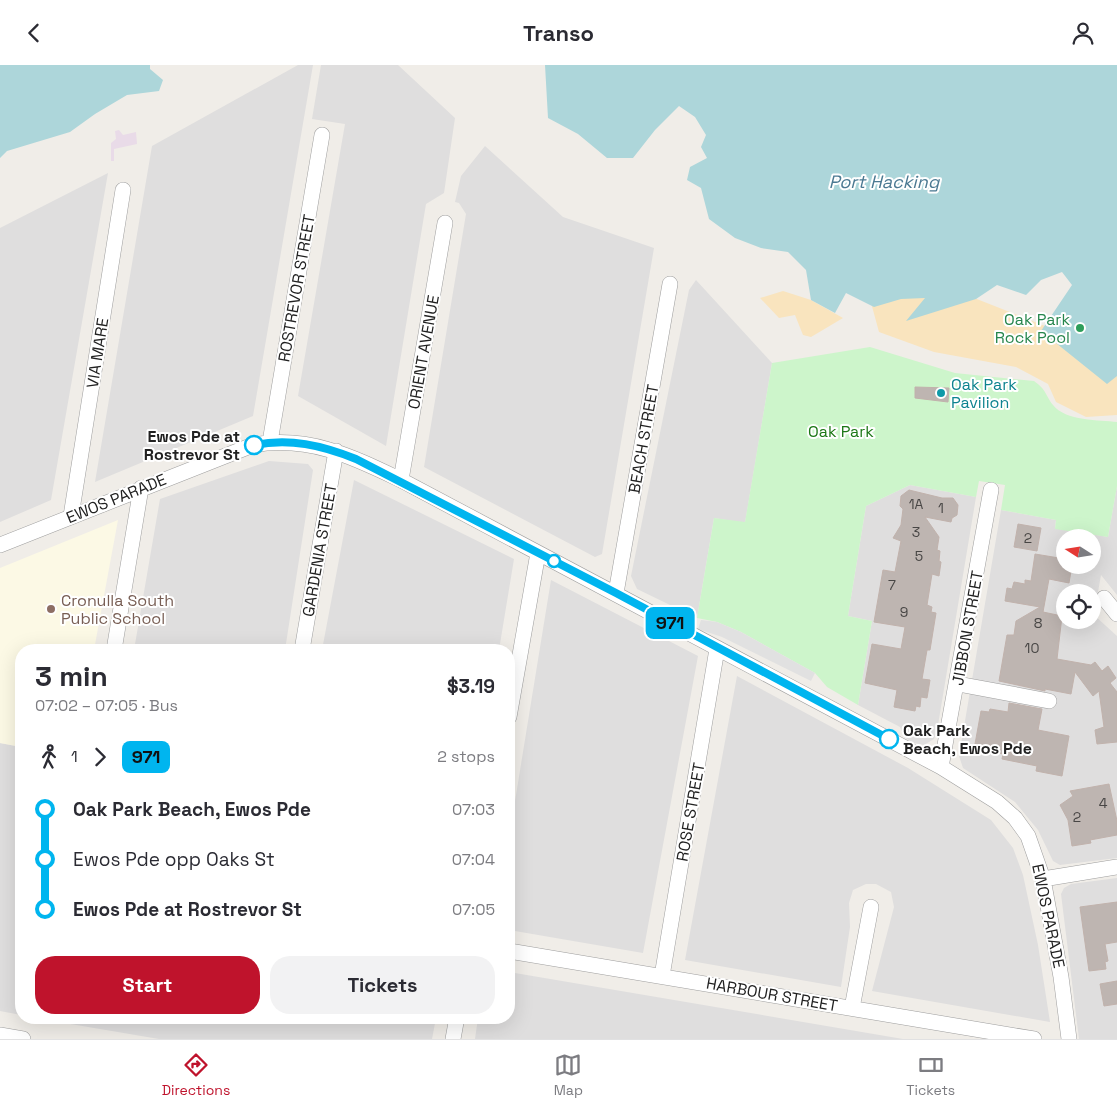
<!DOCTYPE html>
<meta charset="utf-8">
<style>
body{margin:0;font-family:"Space Grotesk",sans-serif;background:#f2f2f3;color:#2b2b33;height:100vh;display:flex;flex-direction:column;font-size:19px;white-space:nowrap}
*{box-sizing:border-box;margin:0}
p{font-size:16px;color:#7c7c81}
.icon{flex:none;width:28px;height:28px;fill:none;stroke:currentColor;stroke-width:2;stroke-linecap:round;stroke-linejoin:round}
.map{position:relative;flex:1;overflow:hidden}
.details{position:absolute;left:15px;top:579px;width:500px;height:380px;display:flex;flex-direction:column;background:#fff;border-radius:20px;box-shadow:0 5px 20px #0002}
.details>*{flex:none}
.badge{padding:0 10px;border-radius:8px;font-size:18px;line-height:32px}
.needle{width:32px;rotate:282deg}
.fabs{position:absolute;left:1056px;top:464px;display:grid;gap:10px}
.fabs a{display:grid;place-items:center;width:45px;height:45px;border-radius:50%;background:#fff;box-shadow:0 5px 20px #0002;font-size:25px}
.map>.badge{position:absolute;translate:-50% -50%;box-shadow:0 0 0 2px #fff}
.legs{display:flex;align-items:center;gap:8px;height:55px;padding:0 20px;font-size:16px}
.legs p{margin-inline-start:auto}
.head{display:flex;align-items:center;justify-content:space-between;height:85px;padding:0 20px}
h1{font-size:28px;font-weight:700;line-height:38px}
.primary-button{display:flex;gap:10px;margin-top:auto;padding:10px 20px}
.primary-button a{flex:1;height:58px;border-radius:20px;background:#bf132c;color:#fff;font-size:20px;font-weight:700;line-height:58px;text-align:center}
.primary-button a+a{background:#f2f2f3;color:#2b2b33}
ul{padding:0 20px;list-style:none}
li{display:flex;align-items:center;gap:18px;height:50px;font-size:19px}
li i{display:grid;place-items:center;width:8px;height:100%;margin:0 6px;background:currentColor}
li i::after{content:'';width:12px;height:12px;margin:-6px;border:4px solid;border-radius:50%;background:#fff}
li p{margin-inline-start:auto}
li:first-child i{background:linear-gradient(#0000 50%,currentColor 0)}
li:last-child i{background:linear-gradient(currentColor 50%,#0000 0)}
header{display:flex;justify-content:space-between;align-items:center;height:65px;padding:0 20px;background:#fff;font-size:22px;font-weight:700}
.menu{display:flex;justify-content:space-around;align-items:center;height:70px;border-top:1px solid #e1e1e2;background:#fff;font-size:14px;color:#7c7c81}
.menu a{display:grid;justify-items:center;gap:2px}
.menu .on{color:#bf132c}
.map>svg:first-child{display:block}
.residential{fill:#dfdede;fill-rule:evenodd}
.industrial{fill:#e9dbe8}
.education{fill:#fcf9e5}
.sand{fill:#f9e4be}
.park{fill:#cdf5cb}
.parking{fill:#e1e1e1}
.water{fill:#add6da}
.building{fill:#beb5b1;stroke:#c1b2ac}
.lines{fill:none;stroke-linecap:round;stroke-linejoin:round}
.minor-casing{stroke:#9e9e9e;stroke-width:16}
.minor{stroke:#fff;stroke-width:15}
.line-1-casing{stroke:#fff;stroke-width:11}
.line-1{stroke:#00b5ef;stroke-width:8}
.leisure-dot{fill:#2e9e5b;stroke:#fff;stroke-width:2}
.culture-dot{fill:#0f9aa8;stroke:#fff;stroke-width:2}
.stop-1-dot{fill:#fff;stroke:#00b5ef;stroke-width:2.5}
.education-dot{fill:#8d6e63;stroke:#fff;stroke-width:2}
.labels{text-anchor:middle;stroke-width:4;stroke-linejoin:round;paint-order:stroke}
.number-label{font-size:14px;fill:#484645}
.street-label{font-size:16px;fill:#212121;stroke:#fff}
.leisure-label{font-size:16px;fill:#27864d;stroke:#fff;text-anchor:end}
.culture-label{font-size:16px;fill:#0d838f;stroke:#fff;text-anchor:start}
.park-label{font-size:16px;fill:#1c7716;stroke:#fff}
.stop-label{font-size:16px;font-weight:bold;fill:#212121;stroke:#fff;text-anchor:end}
.education-label{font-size:16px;fill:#785e54;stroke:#fff;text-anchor:start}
.water-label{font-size:18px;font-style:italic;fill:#4b7992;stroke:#fff}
</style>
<header><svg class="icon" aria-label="back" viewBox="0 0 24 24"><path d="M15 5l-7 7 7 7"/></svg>Transo<svg class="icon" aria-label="person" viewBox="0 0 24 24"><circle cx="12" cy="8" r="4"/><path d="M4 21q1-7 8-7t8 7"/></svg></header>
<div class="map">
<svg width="1117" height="974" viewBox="0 0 1117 974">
<rect width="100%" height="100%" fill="#f0ede8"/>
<path class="residential" d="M298,0H313L253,351L95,417L152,81Z
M321,0H398L455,53L444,128L426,139L386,381L298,331L345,59L312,54Z
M485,81L563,152L654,183L602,489L595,492L424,402L466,149L459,138L455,137L461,111Z
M108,108L51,435L0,457V163Z
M696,215L772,298L745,458L714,453L697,553L637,524L631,511L689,225Z
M269,396L308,399L313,405L285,585H134L160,434Z
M354,415L514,494L499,585H322Z
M910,420L976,432L937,666L934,674L924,680L914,678L905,673L900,662L858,640L872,556L848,551L866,441Z
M1117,421V530L1101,510L1094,550L1117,571V793L1060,800L1053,796L1038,765L1015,737L963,703L959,691L1001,445L1056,455L1055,463L1108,472ZM1065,472H1092V500H1065ZM1065,528H1092V555H1065Z
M551,515L698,591L643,888L509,865V773Z
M737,611L908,703L991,755L1013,783L1023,810L1038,880L1050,957L872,926L894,842L891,827L876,819H866L853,825L849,838L850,862L841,922L685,895Z
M0,678L21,682V950L0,946Z
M1117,813V974H1079L1061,829L1064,823L1071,819Z
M509,907L903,974H475L478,953L509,952Z
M35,953L436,952V953L432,974H159Z"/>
<path class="industrial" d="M119,65L123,70L136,67L137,79L114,84V96H111V78L116,74L115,66Z"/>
<path class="education" d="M118,455L94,585H21V682L0,678V503Z"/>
<path class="sand" d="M783,226L811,235L843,253L811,272L803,270L795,250L779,253L760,233Z
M959,227L1050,263L1117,294V350L1086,352L1056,337L1048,319L1016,302L934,287L879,267L870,234Z"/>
<path class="park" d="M870,282L955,308L1034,316C1047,325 1045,330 1053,340C1065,356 1100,355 1117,357V421L1108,472L1055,464L1056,455L1001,445L1005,420L979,416L976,432L910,420L866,441L848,551L872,556L858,640L827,622L815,608L741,567L717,557L697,553L714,453L745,457L772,298Z"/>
<path class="parking" d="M701,555L717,557L741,567L815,608L811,616L722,572L698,564Z"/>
<path class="water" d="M0,0H150V4L163,15L159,26L127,30L95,49L70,67L7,86L0,93Z
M545,0H1117V311L1107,319L1041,266L1072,220L1062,207L1041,215L1026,230L997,220L976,234L906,256L925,233L901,234L874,242L846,228L835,248L811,235L806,205L788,187L761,183L735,173L709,154L701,123L687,115L690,102L707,93L701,82L706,70L695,52L679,41L655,65L633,93H607L578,69L548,53Z"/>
<path class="building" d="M915,322L949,323L948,337L915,333Z
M909,425L942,433H953L958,440L957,450L952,453L951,457L925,452L939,472L937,485L940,486L939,496L941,497L939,511L932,509L927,540L932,542L931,547L936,548L930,585H927L922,614L930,615L927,633L921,632L920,642L916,641L915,646L894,642L897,625L865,618L872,579L901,584L905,562L874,557L883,505L895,507L901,476L893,473L901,460L903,444L900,441L901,431Z
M1018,459L1041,463L1037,486L1014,482Z
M1035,489L1065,494V500H1072L1069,518L1049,514L1043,547L1062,551L1057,594L1091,600L1095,597L1102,606L1108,601L1116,613L1110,618L1117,627V677L1097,679L1095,665L1104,662L1099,626L1093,631L1075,607L1071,629L1045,624V626L999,616L1007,570H1014L1016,556L1040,542L1005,536L1007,523L1012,524L1014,517L1025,519V515L1031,516Z
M1009,638L1042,644L1038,665L1069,671L1062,711L1036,706L1037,701L1002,694L1003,689L982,684L983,681L975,679L981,646L989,647L990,644L1008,647Z
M1109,719L1117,756V770L1090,775L1091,778L1072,781L1068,755L1060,740L1073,731L1070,726Z
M1117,837V877L1105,879L1108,896L1105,897L1106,904L1089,906L1080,842Z
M1117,916V939L1104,941L1100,919Z"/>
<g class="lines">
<g class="minor-casing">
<path id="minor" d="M270,377L322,70
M401,415L445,158
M71,451L123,125
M0,480L253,380C309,370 353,392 401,415L941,702L997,737L1015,753L1028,771L1043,814L1061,912L1069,974
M616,528L670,219
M1104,533L1117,549
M114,585L141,423
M302,585L336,386
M958,619L1049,636
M509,652L538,488
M941,702L991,425
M1043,814L1117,802
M509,886L1034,974
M662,911L717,584
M852,943L871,842
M0,970L23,974
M453,974L457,952"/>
</g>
<use href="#minor" class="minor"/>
</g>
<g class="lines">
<g class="line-1-casing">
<path id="line-1" d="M254,380C290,373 321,380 356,394L616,528L889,674"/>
</g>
<use href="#line-1" class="line-1"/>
</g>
<circle class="leisure-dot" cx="1080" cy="263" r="5"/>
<circle class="culture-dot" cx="941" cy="328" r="5"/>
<g class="stop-1-dot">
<circle cx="254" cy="380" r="9"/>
<circle cx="554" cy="496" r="6"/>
<circle cx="889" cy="674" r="9"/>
</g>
<circle class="education-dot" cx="51" cy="544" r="5"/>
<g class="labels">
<g class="number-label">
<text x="916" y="444">1A</text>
<text x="941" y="448">1</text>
<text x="916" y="472">3</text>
<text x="1028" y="478">2</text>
<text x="919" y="496">5</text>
<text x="892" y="525">7</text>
<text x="904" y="552">9</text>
<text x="1038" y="563">8</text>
<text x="1032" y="588">10</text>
<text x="1103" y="743">4</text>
<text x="1077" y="757">2</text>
</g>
<g class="street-label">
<text transform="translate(296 223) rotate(-80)" y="6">ROSTREVOR STREET</text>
<text transform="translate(423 287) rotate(-80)" y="6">ORIENT AVENUE</text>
<text transform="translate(97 288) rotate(-81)" y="6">VIA MARE</text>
<text transform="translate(643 374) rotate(-80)" y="6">BEACH STREET</text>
<text transform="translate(116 433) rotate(-22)" y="6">EWOS PARADE</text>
<text transform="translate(319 485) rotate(-80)" y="6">GARDENIA STREET</text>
<text transform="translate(967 563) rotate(-80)" y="6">JIBBON STREET</text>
<text transform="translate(690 747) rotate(-80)" y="6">ROSE STREET</text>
<text transform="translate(1049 851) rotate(78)" y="6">EWOS PARADE</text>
<text transform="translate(772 929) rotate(10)" y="6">HARBOUR STREET</text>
</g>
<g class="leisure-label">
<text x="1070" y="260">Oak Park<tspan x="1070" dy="18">Rock Pool</tspan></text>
</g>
<g class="culture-label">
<text x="951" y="325">Oak Park<tspan x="951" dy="18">Pavilion</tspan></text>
</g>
<g class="park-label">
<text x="841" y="372">Oak Park</text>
</g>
<g class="stop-label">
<text x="240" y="377">Ewos Pde at<tspan x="240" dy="18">Rostrevor St</tspan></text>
<text x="903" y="671" text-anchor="start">Oak Park<tspan x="903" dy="18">Beach, Ewos Pde</tspan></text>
</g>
<g class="education-label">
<text x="61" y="541">Cronulla South<tspan x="61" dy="18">Public School</tspan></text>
</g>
<g class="water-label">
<text x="884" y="123">Port Hacking</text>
</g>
</g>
</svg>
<div class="fabs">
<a><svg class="needle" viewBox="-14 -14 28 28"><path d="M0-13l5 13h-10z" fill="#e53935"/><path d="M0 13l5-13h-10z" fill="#7c7c81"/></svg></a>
<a><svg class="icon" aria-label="locate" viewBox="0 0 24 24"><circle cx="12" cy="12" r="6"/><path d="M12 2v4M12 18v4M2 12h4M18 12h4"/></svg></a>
</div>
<b class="badge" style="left:670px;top:558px;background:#00b5ef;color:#111">971</b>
<section class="details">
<div class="head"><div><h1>3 min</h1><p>07:02 – 07:05 · Bus</p></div><b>$3.19</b></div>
<div class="legs"><svg class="icon" aria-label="walk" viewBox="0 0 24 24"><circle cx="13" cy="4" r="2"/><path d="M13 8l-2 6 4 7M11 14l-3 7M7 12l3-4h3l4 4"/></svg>1<svg class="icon" aria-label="forward" viewBox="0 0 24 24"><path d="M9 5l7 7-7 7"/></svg><b class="badge" style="background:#00b5ef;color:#111">971</b><p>2 stops</p></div>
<ul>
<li><i style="color:#00b5ef"></i><b>Oak Park Beach, Ewos Pde</b><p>07:03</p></li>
<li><i style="color:#00b5ef"></i><span>Ewos Pde opp Oaks St</span><p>07:04</p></li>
<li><i style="color:#00b5ef"></i><b>Ewos Pde at Rostrevor St</b><p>07:05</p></li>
</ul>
<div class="primary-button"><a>Start</a><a>Tickets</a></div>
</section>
</div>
<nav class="menu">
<a class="on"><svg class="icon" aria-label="directions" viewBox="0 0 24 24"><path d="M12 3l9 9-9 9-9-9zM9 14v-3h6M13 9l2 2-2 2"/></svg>Directions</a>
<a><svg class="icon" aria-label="map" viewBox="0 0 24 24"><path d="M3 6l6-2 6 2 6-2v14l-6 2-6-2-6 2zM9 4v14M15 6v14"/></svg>Map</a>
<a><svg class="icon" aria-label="tickets" viewBox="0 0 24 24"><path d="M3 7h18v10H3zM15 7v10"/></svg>Tickets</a>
</nav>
